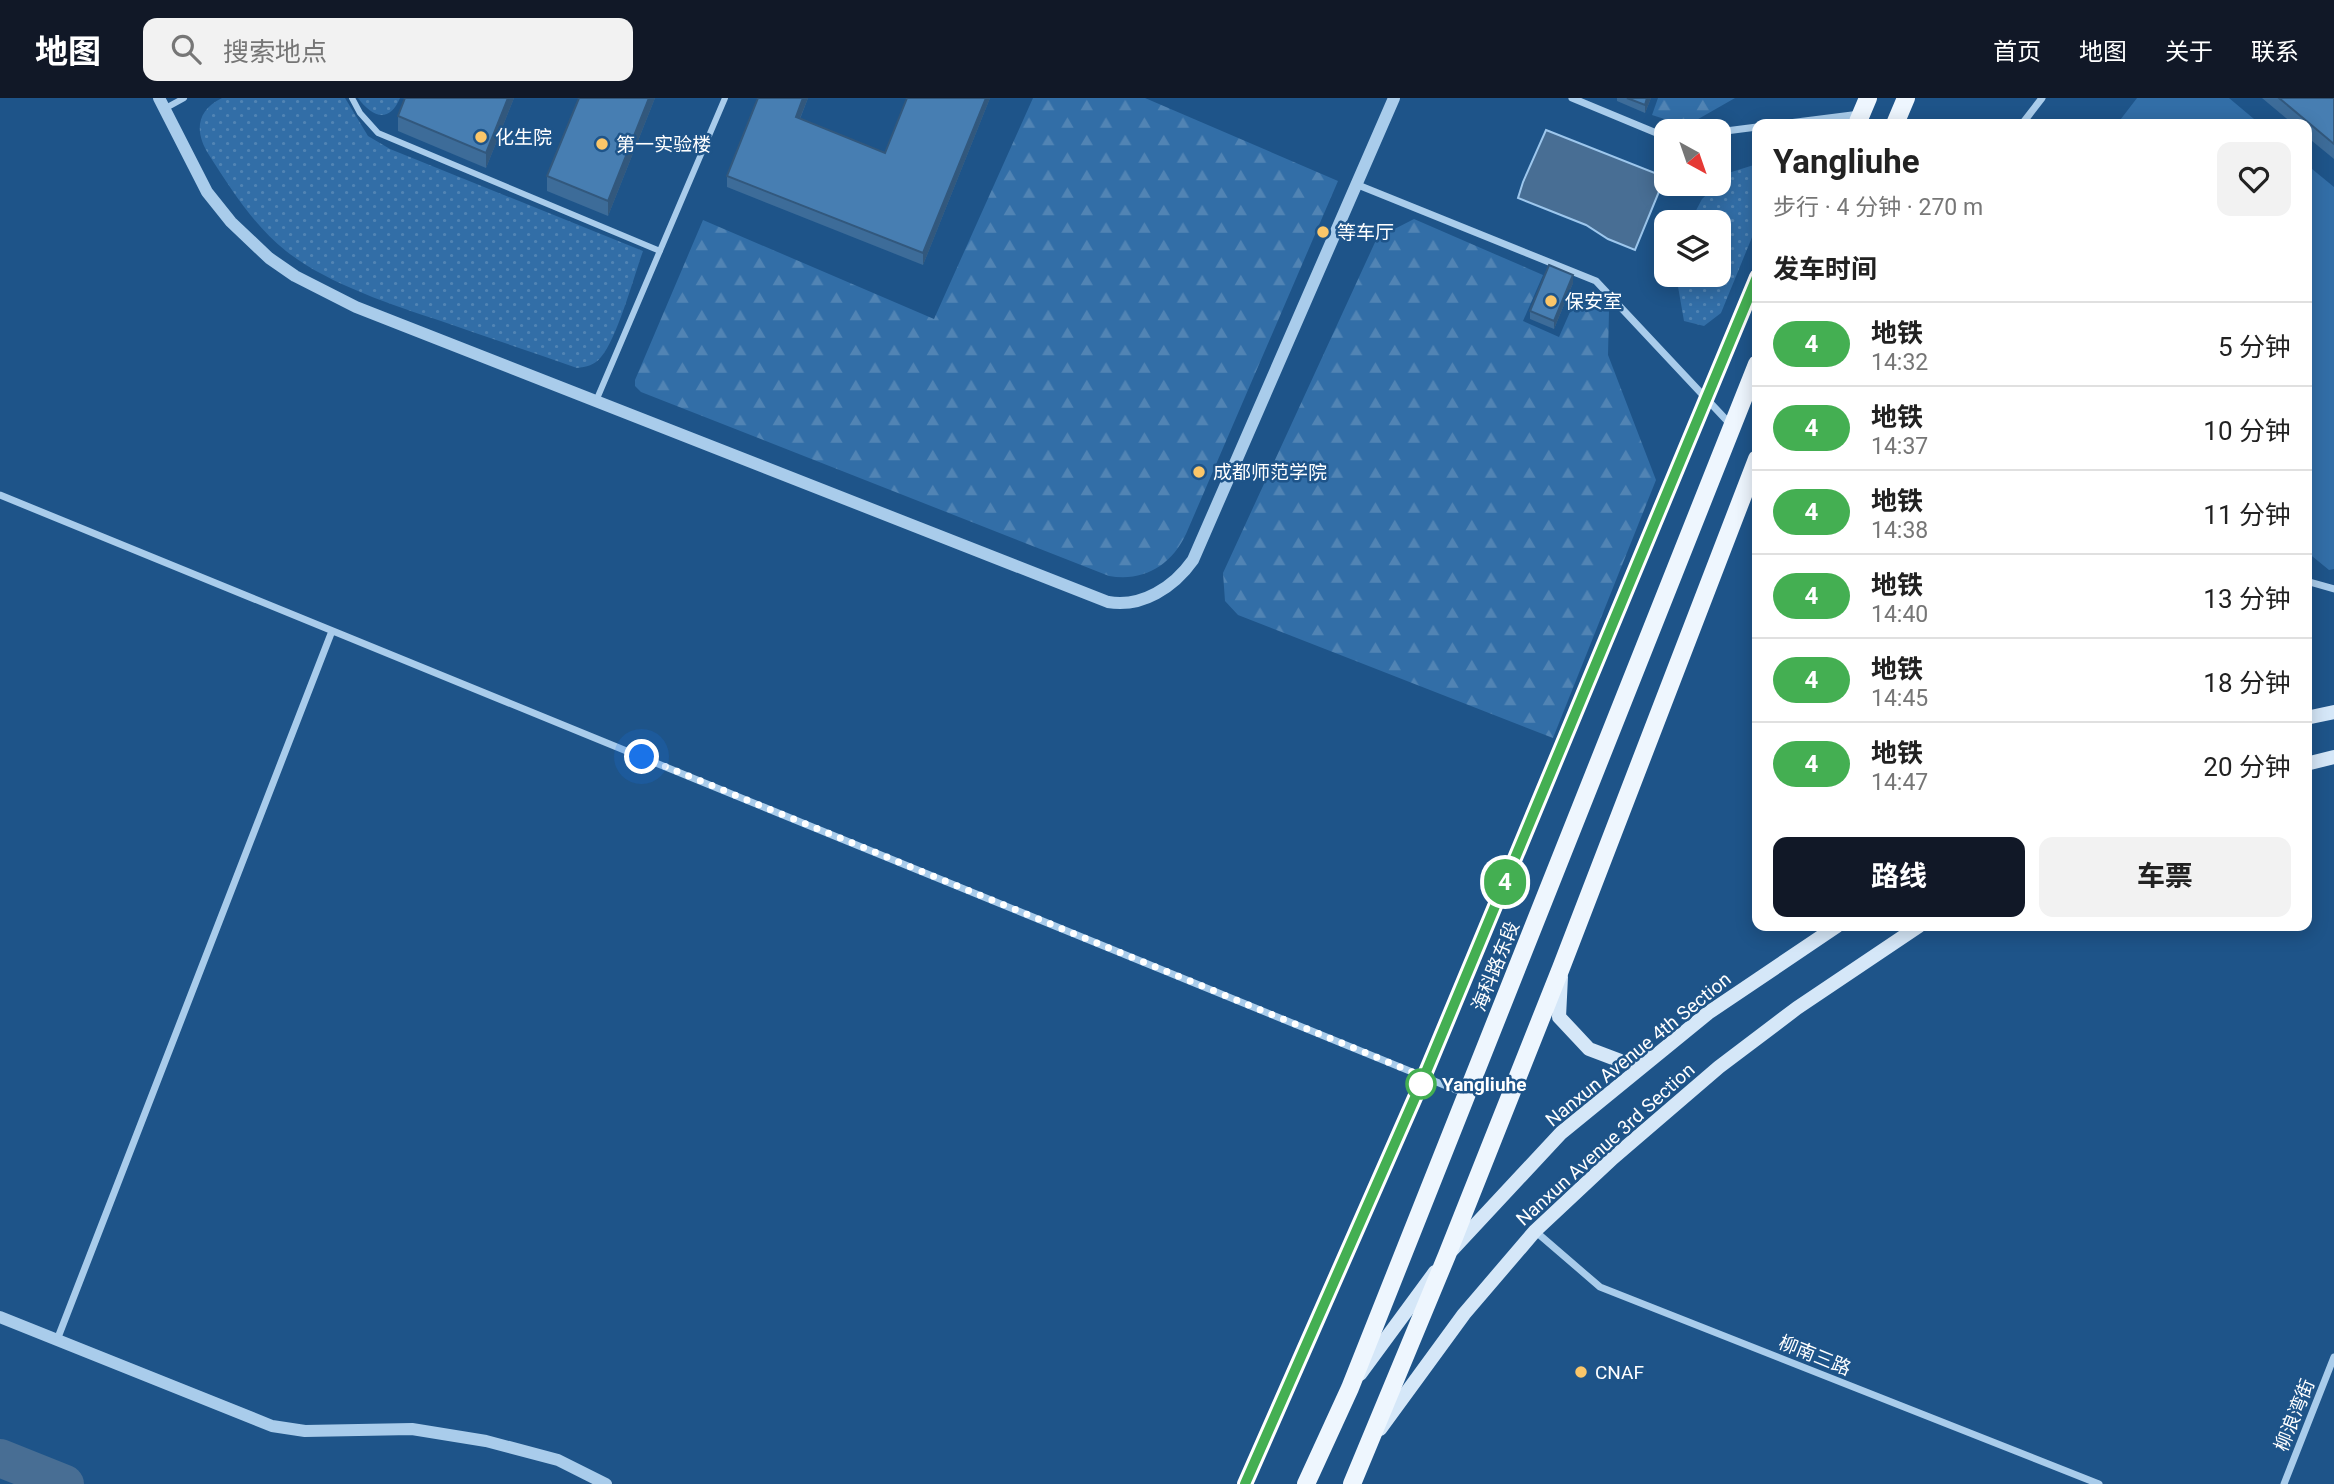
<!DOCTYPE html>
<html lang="zh">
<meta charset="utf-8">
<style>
body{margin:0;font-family:Roboto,"Noto Sans SC",sans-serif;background:#f2f2f2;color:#222;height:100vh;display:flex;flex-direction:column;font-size:26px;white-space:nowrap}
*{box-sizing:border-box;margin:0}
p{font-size:23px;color:#767676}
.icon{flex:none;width:38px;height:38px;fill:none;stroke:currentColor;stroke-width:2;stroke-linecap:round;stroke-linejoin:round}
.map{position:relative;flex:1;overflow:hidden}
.drawer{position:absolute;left:1752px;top:21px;width:560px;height:812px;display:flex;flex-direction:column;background:#fff;border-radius:14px;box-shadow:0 4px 18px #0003}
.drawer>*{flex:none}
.badge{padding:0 14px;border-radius:23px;font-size:24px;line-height:46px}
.needle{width:46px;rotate:140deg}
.buttons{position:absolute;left:1654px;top:21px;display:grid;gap:14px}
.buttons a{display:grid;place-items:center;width:77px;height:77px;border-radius:14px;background:#fff;box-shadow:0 4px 18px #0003;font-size:35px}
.you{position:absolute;width:35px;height:35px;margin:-18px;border:5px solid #fff;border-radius:50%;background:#1a73e8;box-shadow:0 0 0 10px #1a73e833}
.map>.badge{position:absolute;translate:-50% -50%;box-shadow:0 0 0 4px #fff}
h2{padding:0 21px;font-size:26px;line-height:63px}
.round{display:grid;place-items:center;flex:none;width:74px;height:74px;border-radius:14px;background:#f2f2f2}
.headline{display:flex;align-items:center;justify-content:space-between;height:119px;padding:0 21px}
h1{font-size:33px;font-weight:700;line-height:52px}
.cta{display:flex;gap:14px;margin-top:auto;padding:14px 21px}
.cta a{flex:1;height:80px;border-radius:14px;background:#111827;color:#fff;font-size:28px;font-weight:700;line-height:80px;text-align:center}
.cta a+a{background:#f2f2f2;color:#222}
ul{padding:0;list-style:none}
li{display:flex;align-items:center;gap:21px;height:84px;padding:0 21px;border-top:2px solid #e0e0e0}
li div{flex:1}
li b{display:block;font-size:26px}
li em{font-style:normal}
li .badge{min-width:77px;font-weight:700;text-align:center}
header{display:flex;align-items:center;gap:42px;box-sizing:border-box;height:98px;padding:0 35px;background:#111827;color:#fff}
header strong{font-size:33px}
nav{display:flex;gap:38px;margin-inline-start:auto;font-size:24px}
.search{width:490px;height:63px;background:#f2f2f2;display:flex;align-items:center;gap:18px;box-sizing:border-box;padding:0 24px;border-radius:14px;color:#767676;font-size:26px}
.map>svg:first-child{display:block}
.grass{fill:url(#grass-dots)}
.forest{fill:url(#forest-firs)}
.pitch{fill:#326ea7}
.water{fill:#486e94;stroke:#9dc7ed;stroke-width:2}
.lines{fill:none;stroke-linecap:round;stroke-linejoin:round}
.river{stroke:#486e94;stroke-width:38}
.pedestrian{stroke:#a9cceb;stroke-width:6}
.minor{stroke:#a9cceb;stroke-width:7}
.tertiary{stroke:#a9cceb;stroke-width:12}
.secondary{stroke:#d5e7f8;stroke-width:14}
.primary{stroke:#eef6fe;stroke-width:18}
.wall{fill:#3d6c99}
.shaded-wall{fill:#32587d}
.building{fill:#477eb2;stroke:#32587d;stroke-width:2}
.line-casing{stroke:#fff;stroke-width:16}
.line{stroke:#44af52;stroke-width:10}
.walk{stroke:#fff;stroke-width:7;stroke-dasharray:0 12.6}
.poi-dot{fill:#fac669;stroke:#1e5489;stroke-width:2.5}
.stop-dot{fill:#fff;stroke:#44af52;stroke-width:3.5}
.labels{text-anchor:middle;stroke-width:5;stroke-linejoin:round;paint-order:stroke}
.poi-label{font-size:19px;fill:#fff;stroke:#1e5489;text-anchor:start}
.street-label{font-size:19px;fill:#fff;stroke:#1e5489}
.stop-label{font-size:19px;font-weight:bold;fill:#fff;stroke:#1e5489;text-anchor:start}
</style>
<header>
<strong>地图</strong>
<div class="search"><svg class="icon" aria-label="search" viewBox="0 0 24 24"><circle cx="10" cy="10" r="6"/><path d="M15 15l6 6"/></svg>搜索地点</div>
<nav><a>首页</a><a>地图</a><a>关于</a><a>联系</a></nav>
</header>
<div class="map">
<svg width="2334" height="1386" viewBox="0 0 2334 1386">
<defs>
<pattern id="grass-dots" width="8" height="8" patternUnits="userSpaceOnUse" patternTransform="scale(1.75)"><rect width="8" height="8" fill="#326ea7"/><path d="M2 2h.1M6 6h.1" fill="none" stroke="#5184b4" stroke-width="1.8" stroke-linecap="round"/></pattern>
<pattern id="forest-firs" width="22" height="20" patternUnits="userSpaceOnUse" patternTransform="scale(1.75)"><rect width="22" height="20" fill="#326ea7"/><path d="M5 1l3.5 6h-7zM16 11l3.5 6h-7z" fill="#5184b4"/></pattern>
</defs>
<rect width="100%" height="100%" fill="#1e5489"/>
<path class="grass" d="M222,0H345L368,38L390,51L643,153C634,178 617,241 601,259C595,267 586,269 577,270C532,254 486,239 441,223C392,207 326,185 286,153C254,128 231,91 209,57C195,35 195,13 222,0Z
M358,0H400C389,26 372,19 358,0Z
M1757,66V127L1721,215L1704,228L1684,223L1676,177H1718V124H1690L1702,101L1718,86L1725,76Z"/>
<path class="forest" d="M1033,0H1145L1338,83L1186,436C1171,468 1143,484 1109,478L641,294L635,288V282L703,122L934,221Z
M1658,0H1735L1686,28L1652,17Z
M1414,121L1543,177L1523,223L1559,239L1577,198L1609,213L1608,257L1656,382L1553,640L1238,517L1225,503L1223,475L1377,140Z"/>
<path class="pitch" d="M2137,0H2229L2260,26H2117Z
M2306,66L2334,89V471L2329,472L2307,454Z"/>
<path class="water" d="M1546,32L1665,79L1635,152L1608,141L1586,127L1518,100L1523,84Z"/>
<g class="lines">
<path class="river" d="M0,1360L65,1386"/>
<path class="pedestrian" d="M352,0L360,15L378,35L660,153
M164,11L184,0
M596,303L725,0"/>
<path class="minor" d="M1572,0L1666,39
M1781,26L1860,16
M2022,26L2042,0
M1718,34L1757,29
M1358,87L1596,183L1731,327
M0,397L1466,996
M2306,483L2334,491
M1535,1133L1600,1189L2099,1386
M57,1242L332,533
M2284,1386L2334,1259"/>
<path class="tertiary" d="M159,0L207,94L231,124L269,160L295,178L356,209L1108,504C1142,510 1174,489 1193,462L1394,0
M0,1219L272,1328L305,1333L412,1331L486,1343L558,1362L606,1386"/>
<path class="secondary" d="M2306,620L2334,614
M2306,666L2334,659
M1561,879L1559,919L1589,951L1626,965L1651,956
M1452,1152L1561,1035L1708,915L1837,828
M1360,1276L1435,1174
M1380,1331L1464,1216L1535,1133L1613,1060L1719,969L1797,910L1919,828"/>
<path class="primary" d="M1857,26L1868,0
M1895,26L1906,0
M1306,1386L1350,1290L1757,266
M1352,1386L1447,1157L1561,870L1757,361"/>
</g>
<path class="wall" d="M405,0H514L486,70L398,33V18Z
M579,0H655L608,118L547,93V78Z
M808,0L800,21L885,55L990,0L923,167L727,89V78Z
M1617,0H1651L1645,15L1617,3Z
M2262,0H2334V61L2306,38V26H2293Z
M1573,185L1554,231L1530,221V213Z"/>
<path class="shaded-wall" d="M508,0H514L486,70V55Z
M649,0H655L608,118V103Z
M803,0H808L796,30V19Z
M986,0H990L923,167V155Z
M1647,0H1651L1645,15V7Z
M1573,177V185L1554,231V223Z"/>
<path class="building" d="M405,0H508L486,55L398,18Z
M579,0H649L608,103L547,78Z
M758,0H803L796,19L885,55L907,0H986L923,155L727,78Z
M1627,0H1647L1645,7Z
M2279,0H2334V46Z
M1549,167L1573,177L1554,223L1530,213Z"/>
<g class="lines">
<g class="line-casing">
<path id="line" d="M1245,1386L1421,986L1757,179"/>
</g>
<use href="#line" class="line"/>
<path class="walk" d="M642,659L1415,975L1421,986"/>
</g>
<g class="poi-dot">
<circle cx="481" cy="39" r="7"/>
<circle cx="602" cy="46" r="7"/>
<circle cx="1323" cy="134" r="7"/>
<circle cx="1551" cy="203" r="7"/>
<circle cx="1199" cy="374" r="7"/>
<circle cx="1581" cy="1274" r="7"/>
</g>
<circle class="stop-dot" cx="1421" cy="986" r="14"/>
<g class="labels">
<g class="poi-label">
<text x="495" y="46">化生院</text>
<text x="616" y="53">第一实验楼</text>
<text x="1337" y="141">等车厅</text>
<text x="1565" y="210">保安室</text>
<text x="1213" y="381">成都师范学院</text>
<text x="1595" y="1281">CNAF</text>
</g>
<g class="street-label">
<text transform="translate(1495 868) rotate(-68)" y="7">海科路东段</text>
<text transform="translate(1638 951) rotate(-39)" y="7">Nanxun Avenue 4th Section</text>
<text transform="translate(1605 1046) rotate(-42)" y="7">Nanxun Avenue 3rd Section</text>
<text transform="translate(1815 1257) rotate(22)" y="7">柳南三路</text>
<text transform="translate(2294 1317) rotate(-68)" y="7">柳浪湾街</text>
</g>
<g class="stop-label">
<text x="1442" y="993">Yangliuhe</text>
</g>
</g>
</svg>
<div class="buttons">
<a><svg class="needle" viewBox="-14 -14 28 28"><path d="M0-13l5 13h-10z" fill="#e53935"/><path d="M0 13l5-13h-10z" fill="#767676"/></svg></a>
<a><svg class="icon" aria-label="layers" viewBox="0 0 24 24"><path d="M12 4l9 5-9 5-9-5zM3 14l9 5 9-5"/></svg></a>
</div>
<div class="you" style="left:642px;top:659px"></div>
<b class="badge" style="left:1505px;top:784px;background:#44af52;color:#fff">4</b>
<section class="drawer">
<div class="headline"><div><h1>Yangliuhe</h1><p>步行 · 4 分钟 · 270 m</p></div><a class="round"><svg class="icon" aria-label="heart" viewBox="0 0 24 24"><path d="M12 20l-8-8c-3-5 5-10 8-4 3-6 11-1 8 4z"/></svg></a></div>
<h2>发车时间</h2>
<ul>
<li><span class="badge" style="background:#44af52;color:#fff">4</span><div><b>地铁</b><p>14:32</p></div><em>5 分钟</em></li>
<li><span class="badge" style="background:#44af52;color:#fff">4</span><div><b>地铁</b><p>14:37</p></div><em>10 分钟</em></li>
<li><span class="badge" style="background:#44af52;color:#fff">4</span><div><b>地铁</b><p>14:38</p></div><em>11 分钟</em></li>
<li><span class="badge" style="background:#44af52;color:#fff">4</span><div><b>地铁</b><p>14:40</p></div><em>13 分钟</em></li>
<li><span class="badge" style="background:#44af52;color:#fff">4</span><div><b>地铁</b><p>14:45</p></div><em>18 分钟</em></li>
<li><span class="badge" style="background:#44af52;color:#fff">4</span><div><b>地铁</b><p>14:47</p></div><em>20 分钟</em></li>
</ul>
<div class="cta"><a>路线</a><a>车票</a></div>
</section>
</div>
